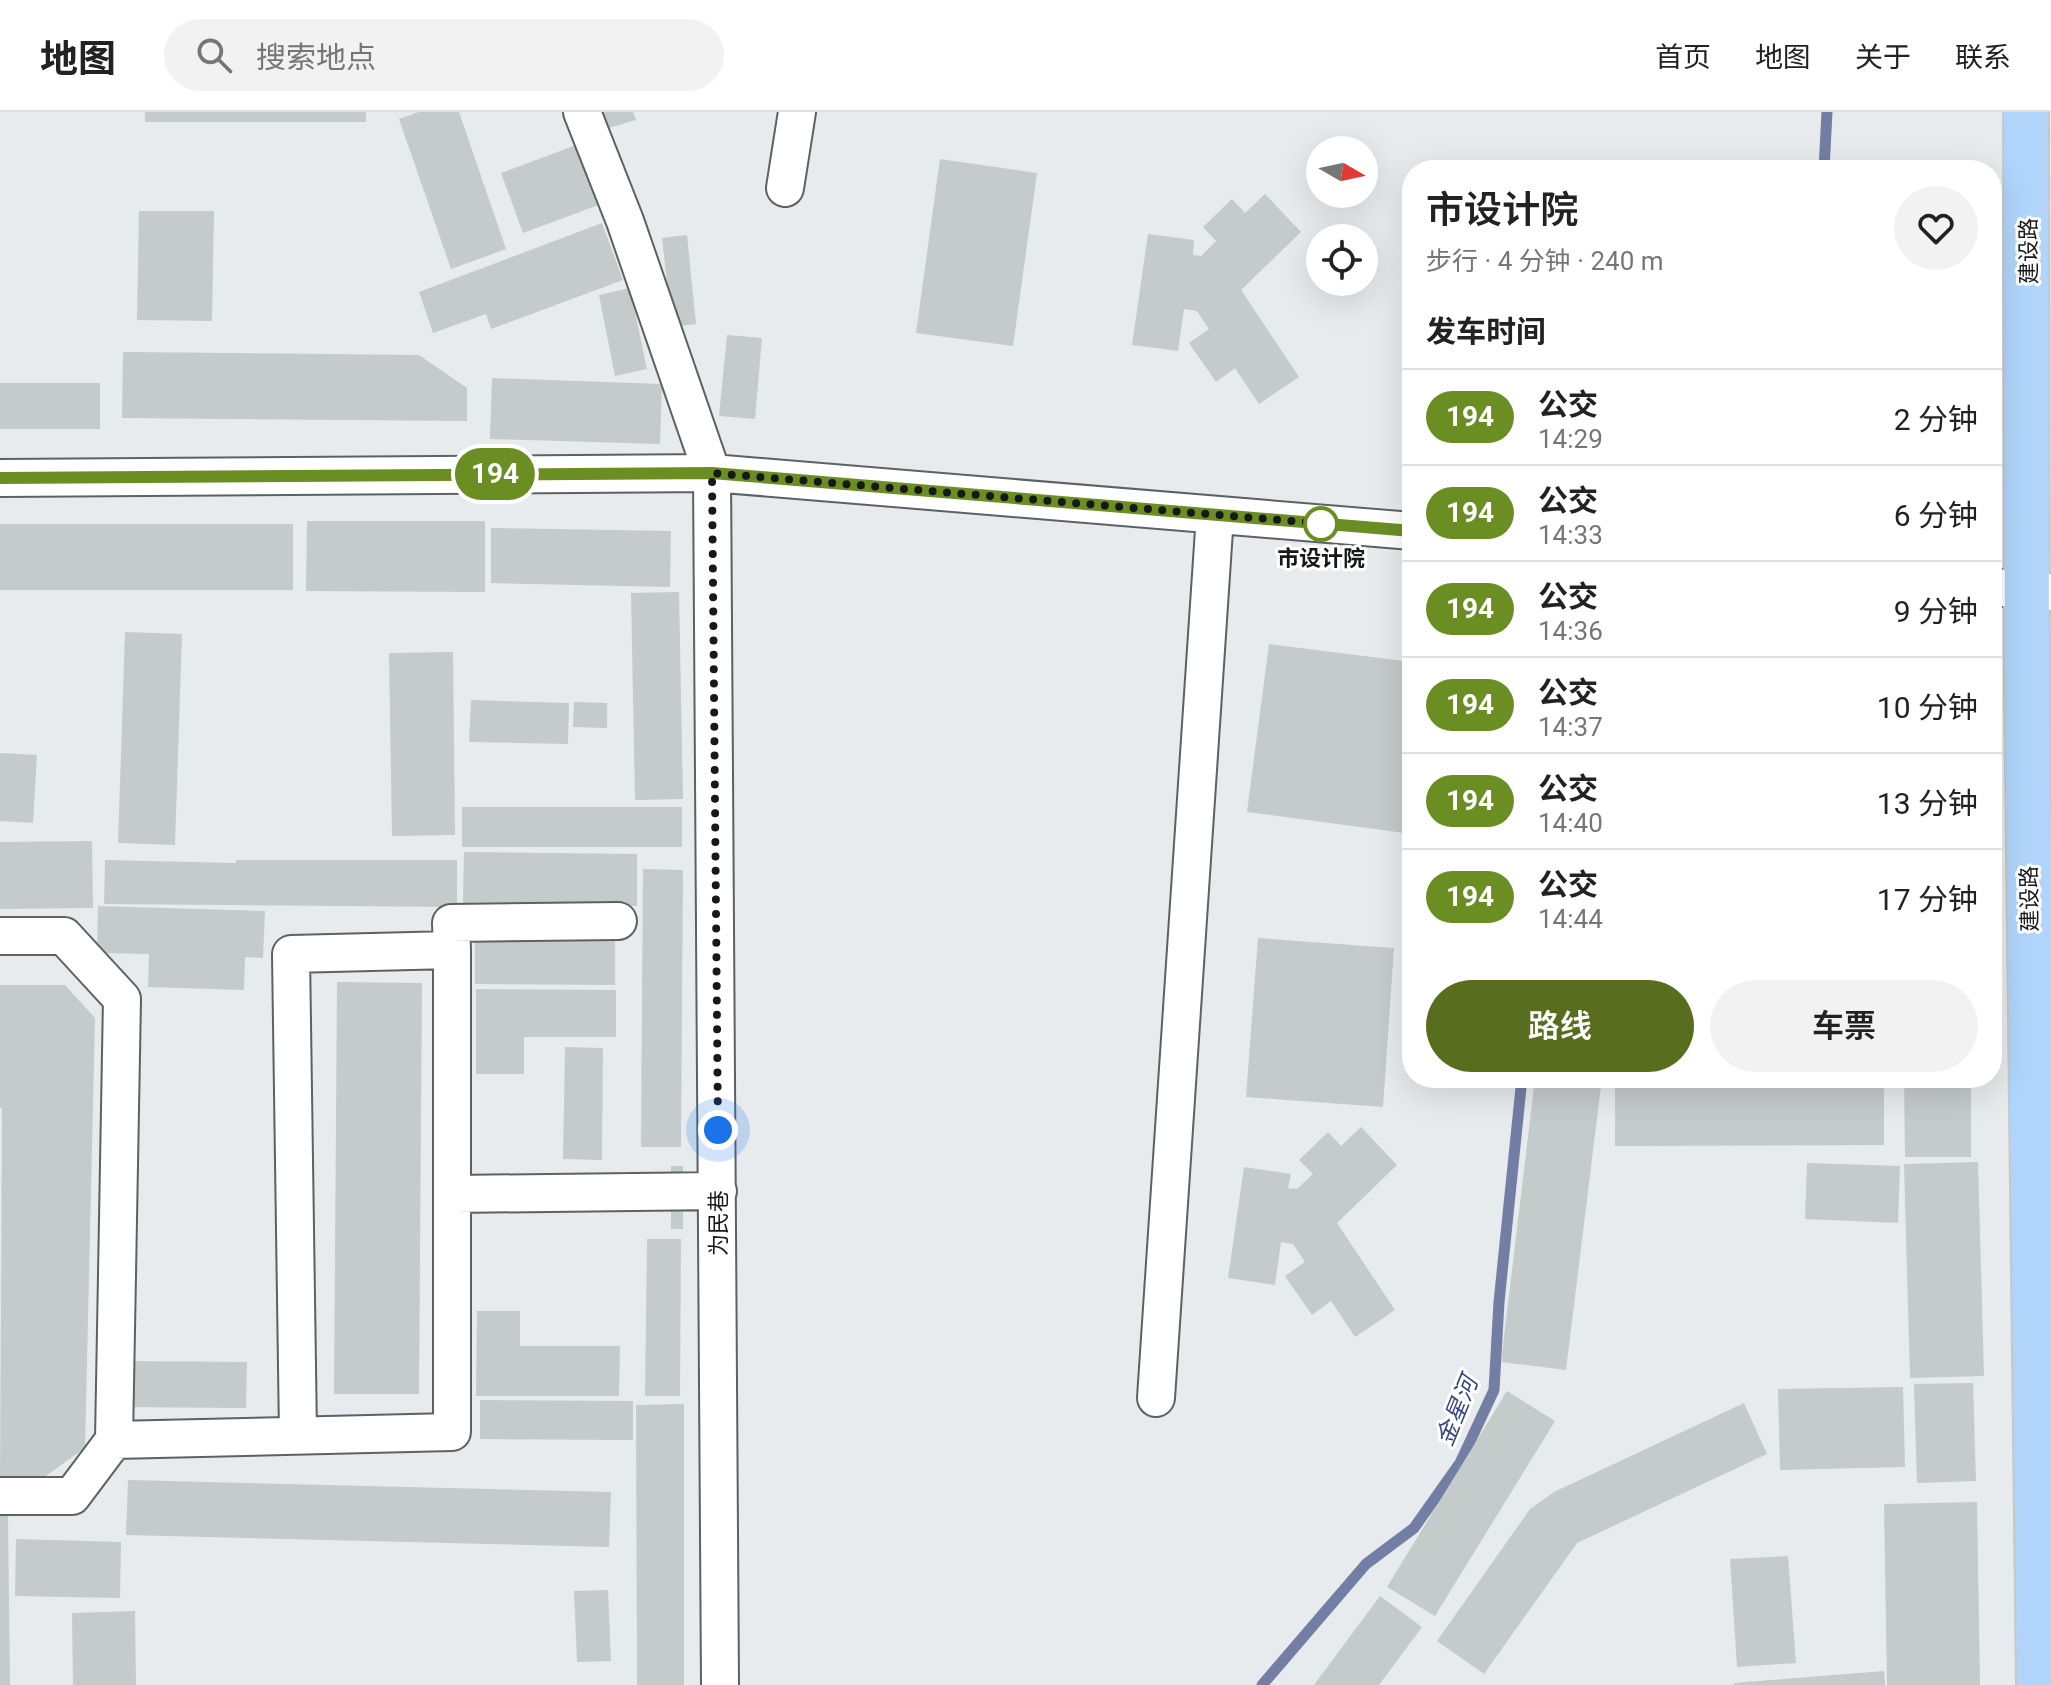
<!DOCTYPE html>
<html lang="zh">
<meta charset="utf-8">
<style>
body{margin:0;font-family:Roboto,"Noto Sans SC",sans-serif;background:#f2f2f2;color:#222;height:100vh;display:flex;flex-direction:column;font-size:30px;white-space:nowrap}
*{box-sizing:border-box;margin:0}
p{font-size:26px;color:#767676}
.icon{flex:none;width:44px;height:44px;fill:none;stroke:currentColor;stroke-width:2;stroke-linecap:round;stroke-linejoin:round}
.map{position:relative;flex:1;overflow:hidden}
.drawer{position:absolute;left:1402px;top:48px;width:600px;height:928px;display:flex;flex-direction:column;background:#fff;border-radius:32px;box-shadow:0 8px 32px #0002}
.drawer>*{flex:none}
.badge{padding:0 16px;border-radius:26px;font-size:28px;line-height:52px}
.needle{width:52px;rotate:99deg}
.controls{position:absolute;left:1306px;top:24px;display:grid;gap:16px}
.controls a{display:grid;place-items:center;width:72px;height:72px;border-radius:50%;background:#fff;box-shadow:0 8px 32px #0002;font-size:40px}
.you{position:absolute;width:40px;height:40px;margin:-20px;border:6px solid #fff;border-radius:50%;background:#1a73e8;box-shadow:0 0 0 12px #1a73e833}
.map>.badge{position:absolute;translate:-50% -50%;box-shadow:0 0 0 4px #fff}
h2{padding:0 24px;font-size:30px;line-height:72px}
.round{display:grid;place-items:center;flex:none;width:84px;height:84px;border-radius:42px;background:#f2f2f2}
.overview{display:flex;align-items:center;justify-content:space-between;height:136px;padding:0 24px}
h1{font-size:38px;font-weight:600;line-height:60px}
.cta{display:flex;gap:16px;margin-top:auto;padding:16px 24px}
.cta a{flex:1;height:92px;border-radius:48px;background:#586e1e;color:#fff;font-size:32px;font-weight:600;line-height:92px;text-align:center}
.cta a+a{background:#f2f2f2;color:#222}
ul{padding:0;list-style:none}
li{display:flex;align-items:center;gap:24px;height:96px;padding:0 24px;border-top:2px solid #e0e0e0}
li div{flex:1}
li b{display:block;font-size:30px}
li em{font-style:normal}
li .badge{min-width:88px;font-weight:700;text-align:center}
header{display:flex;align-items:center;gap:48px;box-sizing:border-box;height:112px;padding:0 40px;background:#fff;border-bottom:2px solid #e0e0e0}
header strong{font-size:38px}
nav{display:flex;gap:44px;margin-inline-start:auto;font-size:28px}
.search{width:560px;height:72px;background:#f2f2f2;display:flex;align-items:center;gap:20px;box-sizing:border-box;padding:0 28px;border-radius:44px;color:#767676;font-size:30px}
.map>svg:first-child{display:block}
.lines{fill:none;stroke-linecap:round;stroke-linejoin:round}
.stream{stroke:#737ea4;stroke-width:11}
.building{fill:#c5cacb}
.minor-casing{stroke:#5d6163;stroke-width:40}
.major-casing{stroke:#c7c8c8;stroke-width:48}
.minor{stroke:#fff;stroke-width:36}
.major{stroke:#b0d4fa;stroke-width:44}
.line-casing{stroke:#fff;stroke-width:18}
.line{stroke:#6b8e23;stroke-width:12}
.walk{stroke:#171819;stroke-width:8;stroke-dasharray:0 14.4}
.stop-dot{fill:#fff;stroke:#6b8e23;stroke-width:4}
.labels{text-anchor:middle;stroke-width:6;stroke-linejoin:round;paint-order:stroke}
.street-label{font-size:22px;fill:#171819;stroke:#fff}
.stop-label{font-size:22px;font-weight:bold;fill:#171819;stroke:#fff}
.water-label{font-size:24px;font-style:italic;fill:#384586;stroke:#fff}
</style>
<header>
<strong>地图</strong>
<div class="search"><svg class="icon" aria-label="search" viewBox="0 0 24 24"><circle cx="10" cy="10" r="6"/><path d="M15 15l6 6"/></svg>搜索地点</div>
<nav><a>首页</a><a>地图</a><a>关于</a><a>联系</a></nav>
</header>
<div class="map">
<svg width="2051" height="1573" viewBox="0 0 2051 1573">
<rect width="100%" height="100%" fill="#e7ebee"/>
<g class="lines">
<path class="stream" d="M1824,58L1827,0
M1262,1573L1366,1452L1414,1416L1460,1351L1494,1278L1499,1190L1522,966"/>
</g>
<path class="building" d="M145,0H366V10H145Z
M419,0H459L506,137L451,157L399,7Z
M592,0H633L636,8L598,19Z
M579,32L601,92L523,121L501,61Z
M940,47L1037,61L1013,234L916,221Z
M1265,82L1301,120L1241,178L1299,265L1259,292L1235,256L1216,270L1189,231L1209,217L1197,199L1184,197L1178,239L1132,233L1148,122L1194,128L1193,143L1201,144L1216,129L1203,115L1232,87L1245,101Z
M139,99H214L212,209L137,208Z
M602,111L623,168L491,217L486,202L433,221L419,180Z
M687,123L696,212L672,215L662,126Z
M630,176L647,257L615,264L599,183Z
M727,223L762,226L755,307L719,304Z
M123,240L419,243L467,276V309L122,306Z
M492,266L662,272L660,332L490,327Z
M0,271H100V317H0Z
M307,409H485V480L306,479Z
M0,412H293V478H0Z
M491,416L671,419L670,475L491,471Z
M679,480L683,687L635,688L631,481Z
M125,520L182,522L175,733L118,731Z
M1269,532L1412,550V722L1247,700Z
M453,540L455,723L392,724L389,541Z
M471,588L569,591L568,632L469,630Z
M574,590L607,591V616L573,615Z
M0,641L37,643L33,711L0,709Z
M462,695H682V735H462Z
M92,729L93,796L0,797V730Z
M464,740L637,742V794L463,792Z
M105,748L236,751V748H457V795L104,792Z
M643,757L683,758L681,1035H641Z
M98,794L265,799L263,846L245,845L244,878L148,875L149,842L97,841Z
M475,823L615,824V873L475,872Z
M1258,826L1394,836L1383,995L1246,985Z
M337,870L422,871L419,1282H334Z
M0,873H65L95,906L85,1336L40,1368H0L2,997L0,995Z
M476,877L616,878V925H524V962H476Z
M565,935L603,936L602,1048L563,1047Z
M1535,966H1602L1566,1258L1501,1250Z
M1904,966H1971V1045H1905Z
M1615,976H1884V1033L1615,1034Z
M1361,1015L1397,1053L1337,1111L1395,1198L1355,1225L1331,1189L1312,1203L1285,1164L1305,1150L1293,1132L1281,1130L1275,1173L1228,1166L1244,1055L1291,1062L1288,1076L1297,1077L1313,1062L1299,1048L1328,1020L1341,1034Z
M1978,1050L1984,1264L1910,1266L1904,1052Z
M1807,1051L1900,1054L1898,1111L1805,1107Z
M671,1054H683V1117H671Z
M647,1127H681L680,1284H645Z
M477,1199H520V1234H620L619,1284H476Z
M120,1249L247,1250L246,1296L119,1295Z
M1973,1271L1976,1369L1917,1371L1914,1272Z
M1903,1275L1905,1355L1780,1358L1778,1277Z
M1507,1279L1555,1309L1435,1504L1387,1475Z
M480,1288L633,1289V1328L480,1327Z
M1744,1291L1767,1342L1577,1431L1484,1562L1437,1529L1530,1397L1554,1380Z
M684,1292V1573H637L636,1293Z
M128,1368L611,1380L609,1435L126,1423Z
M1977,1390L1980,1573H1887L1884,1392Z
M0,1403H8L10,1573H0Z
M16,1427L121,1430L120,1486L15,1484Z
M1788,1444L1796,1551L1737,1555L1730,1447Z
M608,1478L611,1549L577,1550L574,1479Z
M1380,1484L1422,1515L1379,1573H1314Z
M135,1499L136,1573H73L72,1501Z
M1884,1559L1885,1573H1734V1571Z"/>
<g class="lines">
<g class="minor-casing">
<path id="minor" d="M582,0L625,109L712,361L720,1573
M785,76L797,0
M0,366L712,361L1412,419
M1992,475L2051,480
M0,824H64L122,887L114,1328
M452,838L451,811L618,809
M454,1082L718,1079
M1156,1286L1215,403
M0,1384H72L114,1328L452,1320V838L291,842L298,1323"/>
</g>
<g class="major-casing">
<path id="major" d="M2026,0L2027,577L2039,1573"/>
</g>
<use href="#minor" class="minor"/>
<use href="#major" class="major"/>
</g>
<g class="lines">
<g class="line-casing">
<path id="line" d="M0,366L712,361L1412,419"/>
</g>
<use href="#line" class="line"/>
<path class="walk" d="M718,1018L712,361L1328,412H1321"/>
</g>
<circle class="stop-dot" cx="1321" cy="412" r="16"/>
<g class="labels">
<g class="street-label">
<text transform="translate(2028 139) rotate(-90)" y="8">建设路</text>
<text transform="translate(2029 787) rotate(-91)" y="8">建设路</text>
<text transform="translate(718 1111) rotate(-90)" y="8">为民巷</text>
</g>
<g class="stop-label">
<text x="1321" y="454">市设计院</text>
</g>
<g class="water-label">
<text transform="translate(1457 1299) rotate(-68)" y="8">金星河</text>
</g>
</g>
</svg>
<div class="controls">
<a><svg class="needle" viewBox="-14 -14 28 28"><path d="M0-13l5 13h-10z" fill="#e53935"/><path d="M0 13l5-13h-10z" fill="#767676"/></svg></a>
<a><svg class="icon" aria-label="locate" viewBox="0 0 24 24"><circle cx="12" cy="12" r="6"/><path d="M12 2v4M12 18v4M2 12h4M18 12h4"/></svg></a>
</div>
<div class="you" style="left:718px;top:1018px"></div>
<b class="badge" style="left:495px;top:362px;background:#6b8e23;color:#fff">194</b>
<section class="drawer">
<div class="overview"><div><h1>市设计院</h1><p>步行 · 4 分钟 · 240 m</p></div><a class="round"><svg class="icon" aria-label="heart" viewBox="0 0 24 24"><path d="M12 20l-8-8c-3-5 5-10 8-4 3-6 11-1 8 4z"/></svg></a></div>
<h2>发车时间</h2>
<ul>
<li><span class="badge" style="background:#6b8e23;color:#fff">194</span><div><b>公交</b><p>14:29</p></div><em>2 分钟</em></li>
<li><span class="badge" style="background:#6b8e23;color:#fff">194</span><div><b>公交</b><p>14:33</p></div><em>6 分钟</em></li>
<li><span class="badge" style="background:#6b8e23;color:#fff">194</span><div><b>公交</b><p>14:36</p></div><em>9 分钟</em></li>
<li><span class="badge" style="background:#6b8e23;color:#fff">194</span><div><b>公交</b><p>14:37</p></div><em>10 分钟</em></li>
<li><span class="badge" style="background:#6b8e23;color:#fff">194</span><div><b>公交</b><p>14:40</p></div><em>13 分钟</em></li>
<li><span class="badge" style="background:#6b8e23;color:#fff">194</span><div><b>公交</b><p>14:44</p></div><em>17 分钟</em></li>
</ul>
<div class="cta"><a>路线</a><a>车票</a></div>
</section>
</div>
